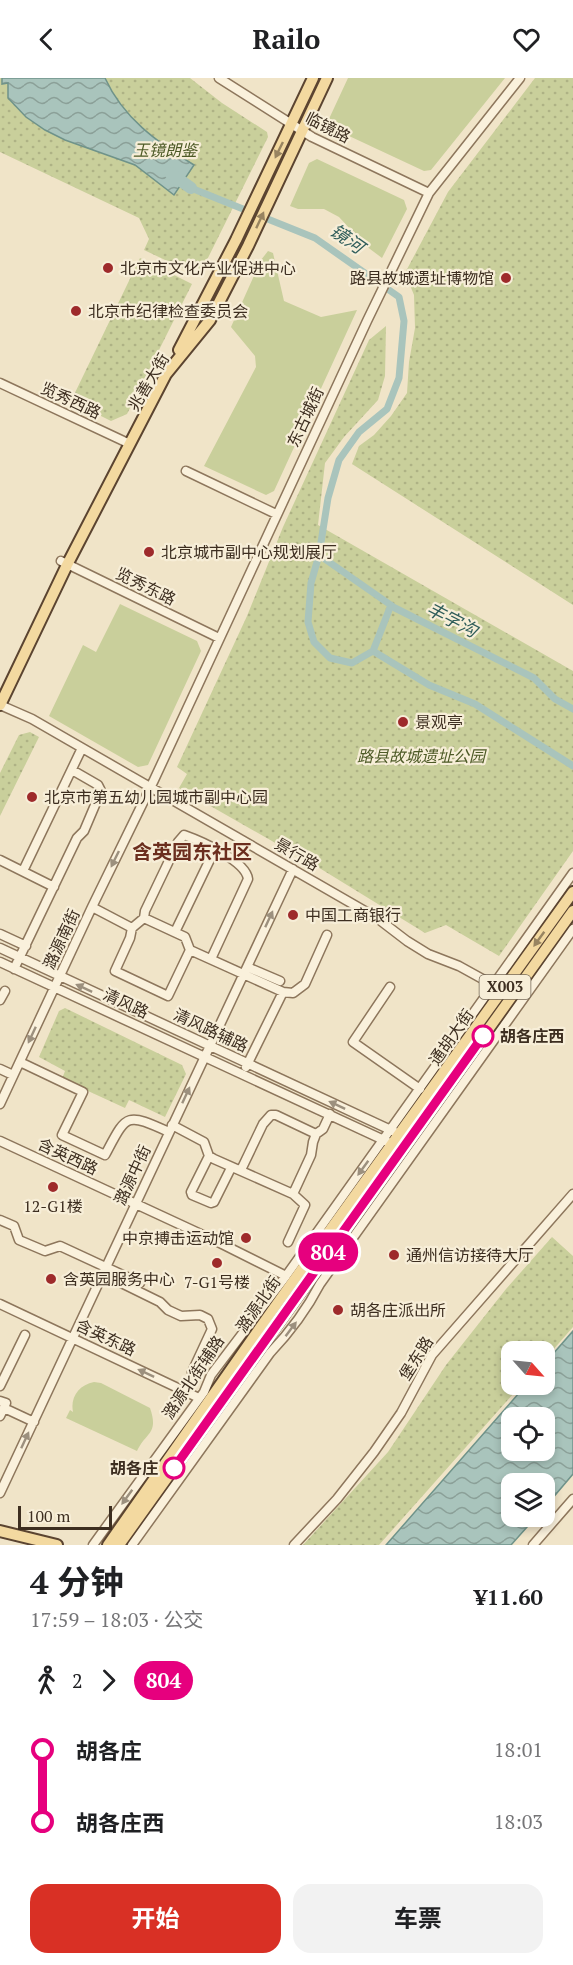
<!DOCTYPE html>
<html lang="zh">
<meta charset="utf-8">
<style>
body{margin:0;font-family:"PT Serif","Noto Sans SC",serif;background:#f2f2f2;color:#202124;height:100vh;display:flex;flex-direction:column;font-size:22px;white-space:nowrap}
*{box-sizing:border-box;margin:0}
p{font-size:20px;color:#757577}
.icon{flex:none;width:33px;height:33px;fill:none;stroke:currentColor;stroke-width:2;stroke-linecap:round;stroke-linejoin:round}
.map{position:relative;height:1467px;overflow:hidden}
.sheet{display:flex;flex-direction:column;background:#fff;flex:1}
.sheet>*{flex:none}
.badge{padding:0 12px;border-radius:20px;font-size:21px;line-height:39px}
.needle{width:39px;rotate:117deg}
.buttons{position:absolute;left:501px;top:1263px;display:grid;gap:12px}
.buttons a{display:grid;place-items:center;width:54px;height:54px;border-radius:12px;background:#fff;box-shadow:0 3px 9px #0003;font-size:30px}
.scale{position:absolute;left:18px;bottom:15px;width:94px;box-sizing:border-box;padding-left:6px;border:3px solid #3d2e20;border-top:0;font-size:16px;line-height:21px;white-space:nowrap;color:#3d2e20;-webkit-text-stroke:4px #f7eed8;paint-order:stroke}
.map>.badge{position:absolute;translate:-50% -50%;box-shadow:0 0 0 3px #fff}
.legs{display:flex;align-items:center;gap:9px;height:66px;padding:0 30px;font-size:20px}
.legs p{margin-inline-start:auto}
.overview{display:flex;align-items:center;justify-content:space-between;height:102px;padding:0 30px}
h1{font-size:33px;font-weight:700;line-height:45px}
.action{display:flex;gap:12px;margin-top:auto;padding:12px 30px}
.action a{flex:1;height:69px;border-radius:18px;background:#d93025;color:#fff;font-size:24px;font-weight:700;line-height:69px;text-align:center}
.action a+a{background:#f2f2f2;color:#202124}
ul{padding:0 30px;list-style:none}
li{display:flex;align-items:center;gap:21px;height:72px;font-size:22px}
li i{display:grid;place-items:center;width:9px;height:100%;margin:0 8px;background:currentColor}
li i::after{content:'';width:15px;height:15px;margin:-8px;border:4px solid;border-radius:50%;background:#fff}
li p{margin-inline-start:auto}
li:first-child i{background:linear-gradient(#0000 50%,currentColor 0)}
li:last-child i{background:linear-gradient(currentColor 50%,#0000 0)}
header{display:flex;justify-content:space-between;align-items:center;height:78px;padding:0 30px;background:#fff;font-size:27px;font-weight:700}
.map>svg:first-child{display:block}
.grass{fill:#c9cf9b}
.park{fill:url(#park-dots)}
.water{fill:url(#water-waves);stroke:#6f938a;stroke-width:1.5;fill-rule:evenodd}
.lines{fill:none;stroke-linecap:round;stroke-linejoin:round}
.canal{stroke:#a9c4bc;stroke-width:7}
.river{stroke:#a9c4bc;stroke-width:12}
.minor-casing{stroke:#8d765c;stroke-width:11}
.major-casing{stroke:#5b4430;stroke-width:14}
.minor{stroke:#faf1dc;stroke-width:8}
.major{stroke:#f3d9a0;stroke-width:10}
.oneway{fill:#988460}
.oneway2{fill:#9c907e}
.line-1-casing{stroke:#fff;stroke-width:14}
.line-1{stroke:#e6007e;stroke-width:9}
.poi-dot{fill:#9e2a2b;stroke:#f7eed8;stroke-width:2}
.stop-1-dot{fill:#fff;stroke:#e6007e;stroke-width:3}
.labels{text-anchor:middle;stroke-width:4.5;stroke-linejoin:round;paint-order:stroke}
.shield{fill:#f7eed8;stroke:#756857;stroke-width:1.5}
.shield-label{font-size:15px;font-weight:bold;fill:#3d2e20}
.street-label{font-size:16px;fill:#3d2e20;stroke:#f7eed8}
.park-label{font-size:16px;font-style:italic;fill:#4d5a26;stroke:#f7eed8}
.poi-label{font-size:16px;fill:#3d2e20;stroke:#f7eed8;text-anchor:start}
.stop-label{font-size:16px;font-weight:bold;fill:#3d2e20;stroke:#f7eed8;text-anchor:start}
.water-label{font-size:18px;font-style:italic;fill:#2f5d5a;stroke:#f7eed8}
.quarter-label{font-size:20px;font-weight:bold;fill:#6b2e1e;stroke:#f7eed8}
</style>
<header><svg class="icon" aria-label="back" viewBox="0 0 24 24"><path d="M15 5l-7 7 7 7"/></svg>Railo<svg class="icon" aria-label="heart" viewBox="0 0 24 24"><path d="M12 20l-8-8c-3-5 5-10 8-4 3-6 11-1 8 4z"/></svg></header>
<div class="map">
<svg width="573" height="1467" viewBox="0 0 573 1467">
<defs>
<pattern id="park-dots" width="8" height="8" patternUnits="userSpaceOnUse" patternTransform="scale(1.5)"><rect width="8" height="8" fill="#c9cf9b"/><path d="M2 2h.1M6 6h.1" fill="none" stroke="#aeb285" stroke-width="1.8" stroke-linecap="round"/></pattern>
<pattern id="water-waves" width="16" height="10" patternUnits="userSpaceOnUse" patternTransform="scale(1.5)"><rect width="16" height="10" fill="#a9c4bc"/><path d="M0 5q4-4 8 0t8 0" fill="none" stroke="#8ba098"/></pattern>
</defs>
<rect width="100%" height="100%" fill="#f0e4c8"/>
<path class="grass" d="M348,0H505L431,92L424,93L332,50L328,43Z
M317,81L404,122L407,131L382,180L366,168L339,139L324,131H298L290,128L309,85Z
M268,173L273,175L284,223L321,239L357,232L274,413L266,417L204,388L256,289L255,278L231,249L261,182Z
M120,526L197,563L201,573L148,687L138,689L49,638L83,567L96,574Z
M94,1304L101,1305L150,1330C159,1356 146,1354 137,1373L66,1340L70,1332L73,1334C70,1319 79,1307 94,1304Z"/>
<path class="park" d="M0,0H190L222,25L267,54L268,59L199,198L144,172L149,161L139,140L0,74Z
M535,0H573V527L352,386L359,368L374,357L391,338L407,315L409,284L415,250L414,217L405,195L448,114Z
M140,180L192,206L127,336L111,343L71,323Z
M386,248L385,298L378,322L344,359L325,385L318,447L573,593V773L499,878L446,847L425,855L321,791L179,710L187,696L177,689L247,538L283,449L369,262Z
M30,654L39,659L0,738V695L19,657Z
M65,930L182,987L186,996L165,1039L129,1022L125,1030L62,1001L65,993L39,979L59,933Z
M552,1159L573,1178V1249L545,1281L544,1274H512V1306L521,1307L379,1467H303L388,1374L446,1287L506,1211Z"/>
<path class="water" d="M2,0H105C123,40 157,64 194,87L174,117L135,87L65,62L45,52L26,39L8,20V5L2,6Z
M573,1253V1396L545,1429L544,1406H512V1438L536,1439L511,1467H386L526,1307L544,1306L545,1285ZM512,1340H544V1372H512Z"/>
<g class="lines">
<path class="canal" d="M191,110L315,160L399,219L404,243L399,300L387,331L359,354L339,382L328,420L319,477L311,505L308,544L314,564L330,580L352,585L373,573
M319,477L395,530L534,600L555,621L573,631
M391,527L373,573L429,607L475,626L573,688"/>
<path class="river" d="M170,95L191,110"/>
<g class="minor-casing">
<path id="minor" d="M219,0L312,59L429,115
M0,305L130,366
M186,393L276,436
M61,483L219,560
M0,627L32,641L377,840L407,863L428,876L459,888L497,909
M0,782L54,809
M23,793L82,670
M92,829L132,850L144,840L185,859L190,872L283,914L293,915L305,906L327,857
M144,840L145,833L178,764L184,757C201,763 246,783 248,801L211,881
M132,850L130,860L115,893L168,918L190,872
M175,854L215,771
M0,856L26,868
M0,870L395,1054
M0,884L388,1064
M247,889L280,903
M14,891L77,760L84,753L101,713L98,707L72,692
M390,909L353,964L420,1011
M0,922L5,913
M20,984L83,1014L62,1057L105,1077C127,1036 125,1034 169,1054
M246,989L283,914
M0,991L13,997
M0,1026L92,829L154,702L367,243L429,115L520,0
M172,1047L204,1064L209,1078L214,1081L293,1116L305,1127L288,1164
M0,1063L220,1165L286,1198
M209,1078L191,1114L192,1117L211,1125L214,1124L231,1090
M241,1092L263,1046L271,1037H276L316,1056
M293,1116L311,1077L313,1064L316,1056L323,1051L330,1036
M0,1142L14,1148L19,1162L45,1173L60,1168L140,1205
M103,1196L160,1224L168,1232L181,1238L200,1237L208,1241L212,1251L192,1294
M0,1226L199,1320
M0,1308L25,1257
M0,1323L6,1325L0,1338
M4,1330L34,1344
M0,1415L293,791
M93,1467L204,1314L211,1297L286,1198L573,795
M132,1467L270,1275C290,1254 307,1231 320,1206L573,851
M294,1467L337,1421L374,1374L401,1335L432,1277L573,1116
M533,1467L573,1421"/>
</g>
<g class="major-casing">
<path id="major" d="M179,272L236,162L313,0
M0,627L67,487L166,296L210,242L248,168L327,0
M0,1453L57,1467
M108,1467L274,1230L573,814
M119,1467L573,833"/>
</g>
<use href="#minor" class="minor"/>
<use href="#major" class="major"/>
</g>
<defs><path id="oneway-solid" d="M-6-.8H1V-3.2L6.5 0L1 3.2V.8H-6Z" transform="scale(1.5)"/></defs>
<g class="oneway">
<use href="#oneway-solid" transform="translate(279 72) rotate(116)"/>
<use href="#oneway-solid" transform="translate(260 142) rotate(-65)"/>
<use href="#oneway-solid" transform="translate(539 861) rotate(126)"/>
</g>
<g class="oneway2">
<use href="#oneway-solid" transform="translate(115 781) rotate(116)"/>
<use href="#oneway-solid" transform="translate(269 841) rotate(-65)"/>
<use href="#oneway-solid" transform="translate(84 910) rotate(-155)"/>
<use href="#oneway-solid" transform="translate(32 957) rotate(115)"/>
<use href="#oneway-solid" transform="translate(186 1017) rotate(-65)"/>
<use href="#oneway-solid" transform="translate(337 1027) rotate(-155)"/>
<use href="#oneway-solid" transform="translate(363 1090) rotate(126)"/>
<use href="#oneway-solid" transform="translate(291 1251) rotate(-53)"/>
<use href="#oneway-solid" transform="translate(146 1295) rotate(-155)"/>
<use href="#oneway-solid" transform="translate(25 1362) rotate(-65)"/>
<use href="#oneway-solid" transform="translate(127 1419) rotate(126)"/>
</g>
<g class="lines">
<g class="line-1-casing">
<path id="line-1" d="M174,1390L483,958"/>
</g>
<use href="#line-1" class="line-1"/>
</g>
<g class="poi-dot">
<circle cx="108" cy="190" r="6"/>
<circle cx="506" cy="200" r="6"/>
<circle cx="76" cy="233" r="6"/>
<circle cx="149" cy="474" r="6"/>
<circle cx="403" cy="644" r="6"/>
<circle cx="32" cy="719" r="6"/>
<circle cx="293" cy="837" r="6"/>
<circle cx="53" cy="1109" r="6"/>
<circle cx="246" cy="1160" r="6"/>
<circle cx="394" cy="1177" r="6"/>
<circle cx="217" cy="1185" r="6"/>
<circle cx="51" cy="1201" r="6"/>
<circle cx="338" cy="1232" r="6"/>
</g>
<g class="stop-1-dot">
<circle cx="483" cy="958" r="10"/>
<circle cx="174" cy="1390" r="10"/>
</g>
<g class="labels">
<rect class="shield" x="479.5" y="897" width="51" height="24" rx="4.5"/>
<g class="shield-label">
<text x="505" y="914">X003</text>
</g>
<g class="street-label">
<text transform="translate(328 49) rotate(27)" y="6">临镜路</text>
<text transform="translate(148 304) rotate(-59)" y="6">兆善大街</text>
<text transform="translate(71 322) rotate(25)" y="6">览秀西路</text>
<text transform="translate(305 339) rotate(-65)" y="6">东古城街</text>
<text transform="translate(146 508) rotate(26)" y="6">览秀东路</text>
<text transform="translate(297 776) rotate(30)" y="6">景行路</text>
<text transform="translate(61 861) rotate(-65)" y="6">潞源南街</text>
<text transform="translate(126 925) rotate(25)" y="6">清风路</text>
<text transform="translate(211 952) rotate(25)" y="6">清风路辅路</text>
<text transform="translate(451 959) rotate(-55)" y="6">通胡大街</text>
<text transform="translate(68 1078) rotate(25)" y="6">含英西路</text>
<text transform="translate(132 1097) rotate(-65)" y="6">潞源中街</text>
<text transform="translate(258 1226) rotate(-55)" y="6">潞源北街</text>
<text transform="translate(106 1259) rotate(25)" y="6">含英东路</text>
<text transform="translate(416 1280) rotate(-58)" y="6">堡东路</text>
<text transform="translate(193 1299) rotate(-56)" y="6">潞源北街辅路</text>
</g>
<g class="park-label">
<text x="165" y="78">玉镜朗鉴</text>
<text x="421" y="684">路县故城遗址公园</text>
</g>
<g class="poi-label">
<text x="120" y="196">北京市文化产业促进中心</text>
<text x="494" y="206" text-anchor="end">路县故城遗址博物馆</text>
<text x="88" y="239">北京市纪律检查委员会</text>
<text x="161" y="480">北京城市副中心规划展厅</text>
<text x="415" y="650">景观亭</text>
<text x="44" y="725">北京市第五幼儿园城市副中心园</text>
<text x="305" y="843">中国工商银行</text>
<text x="53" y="1134" text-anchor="middle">12-G1楼</text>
<text x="234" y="1166" text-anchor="end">中京搏击运动馆</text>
<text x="406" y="1183">通州信访接待大厅</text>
<text x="63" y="1207">含英园服务中心</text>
<text x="217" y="1210" text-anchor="middle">7-G1号楼</text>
<text x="350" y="1238">胡各庄派出所</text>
</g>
<g class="stop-label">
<text x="500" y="964">胡各庄西</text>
<text x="158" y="1396" text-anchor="end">胡各庄</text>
</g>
<g class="water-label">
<text transform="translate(347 161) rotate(35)" y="6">镜河</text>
<text transform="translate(452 542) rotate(27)" y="6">丰字沟</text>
</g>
<g class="quarter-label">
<text x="192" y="781">含英园东社区</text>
</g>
</g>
</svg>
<div class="buttons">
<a><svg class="needle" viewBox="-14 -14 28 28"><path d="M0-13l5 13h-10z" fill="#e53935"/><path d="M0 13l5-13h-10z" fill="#757577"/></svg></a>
<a><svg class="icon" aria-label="locate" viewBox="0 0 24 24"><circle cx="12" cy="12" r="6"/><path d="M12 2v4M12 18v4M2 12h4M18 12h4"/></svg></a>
<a><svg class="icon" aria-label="layers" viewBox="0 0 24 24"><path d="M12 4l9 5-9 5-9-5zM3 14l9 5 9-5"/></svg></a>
</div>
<div class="scale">100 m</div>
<b class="badge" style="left:328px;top:1174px;background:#e6007e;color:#fff">804</b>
</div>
<section class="sheet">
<div class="overview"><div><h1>4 分钟</h1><p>17:59 – 18:03 · 公交</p></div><b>¥11.60</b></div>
<div class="legs"><svg class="icon" aria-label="walk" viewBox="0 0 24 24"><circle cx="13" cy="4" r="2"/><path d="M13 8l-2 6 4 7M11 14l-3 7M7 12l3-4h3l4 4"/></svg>2<svg class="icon" aria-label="forward" viewBox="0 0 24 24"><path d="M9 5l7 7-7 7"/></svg><b class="badge" style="background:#e6007e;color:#fff">804</b></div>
<ul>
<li><i style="color:#e6007e"></i><b>胡各庄</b><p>18:01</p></li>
<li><i style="color:#e6007e"></i><b>胡各庄西</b><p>18:03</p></li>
</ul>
<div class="action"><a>开始</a><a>车票</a></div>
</section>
